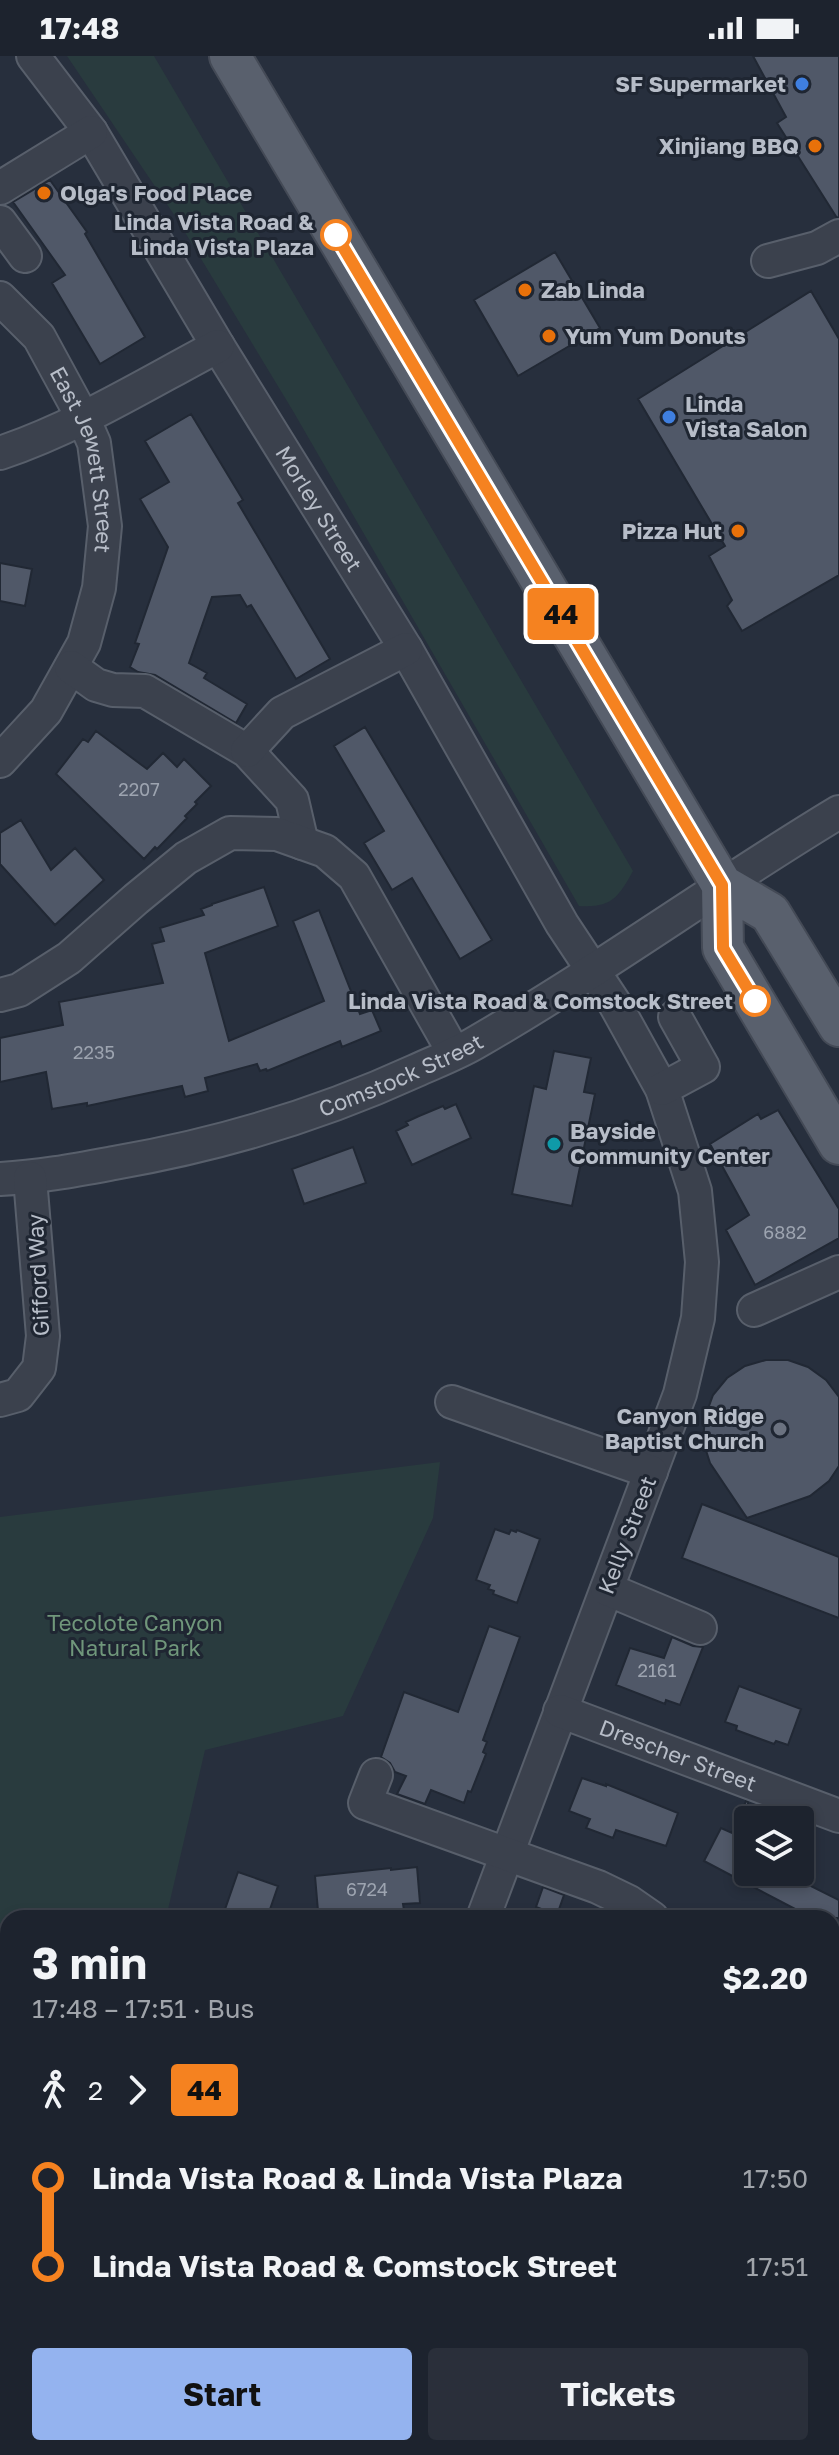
<!DOCTYPE html>
<meta charset="utf-8">
<style>
body{margin:0;font-family:"Golos Text",sans-serif;background:#2a2f3a;color:#f1f3f6;height:100vh;display:flex;flex-direction:column;font-size:30px;white-space:nowrap}
*{box-sizing:border-box;margin:0}
p{font-size:26px;color:#a0a4aa}
.icon{flex:none;width:44px;height:44px;fill:none;stroke:currentColor;stroke-width:2;stroke-linecap:round;stroke-linejoin:round}
.map{position:relative;flex:1;overflow:hidden}
.panel{position:absolute;left:0px;top:1854px;width:840px;height:546px;display:flex;flex-direction:column;background:#1d232e;border-radius:24px 24px 0 0;box-shadow:0 4px 12px #0003,0 0 0 2px #3b404a}
.panel>*{flex:none}
.badge{padding:0 16px;border-radius:6px;font-size:28px;line-height:52px}
.buttons{position:absolute;left:734px;top:1750px;display:grid;gap:16px}
.buttons a{display:grid;place-items:center;width:80px;height:80px;border-radius:8px;background:#1d232e;box-shadow:0 4px 12px #0003,0 0 0 2px #3b404a;font-size:40px}
.map>.badge{position:absolute;translate:-50% -50%;box-shadow:0 0 0 4px #fff}
.legs{display:flex;align-items:center;gap:12px;height:88px;padding:0 32px;font-size:26px}
.legs p{margin-inline-start:auto}
.head{display:flex;align-items:center;justify-content:space-between;height:136px;padding:0 32px}
h1{font-size:44px;font-weight:700;line-height:60px}
.primary-button{display:flex;gap:16px;margin-top:auto;padding:16px 32px}
.primary-button a{flex:1;height:92px;border-radius:8px;background:#94b3ef;color:#111;font-size:32px;font-weight:700;line-height:92px;text-align:center}
.primary-button a+a{background:#2a2f3a;color:#f1f3f6}
ul{padding:0 32px;list-style:none}
li{display:flex;align-items:center;gap:28px;height:88px;font-size:30px}
li i{display:grid;place-items:center;width:12px;height:100%;margin:0 10px;background:currentColor}
li i::after{content:'';width:20px;height:20px;margin:-10px;border:6px solid;border-radius:50%;background:#1d232e}
li p{margin-inline-start:auto}
li:first-child i{background:linear-gradient(#0000 50%,currentColor 0)}
li:last-child i{background:linear-gradient(currentColor 50%,#0000 0)}
.status{display:flex;justify-content:space-between;align-items:center;height:56px;padding:0 40px;background:#1d232e;direction:ltr}
.status svg{height:22px;fill:currentColor}
.map>svg:first-child{display:block}
.green{fill:#293b3e}
.building{fill:#505868;stroke:#212834;stroke-width:2}
.lines{fill:none;stroke-linecap:round;stroke-linejoin:round}
.minor-casing{stroke:#585f6b;stroke-width:36}
.major-casing{stroke:#444a56;stroke-width:44}
.minor{stroke:#3b414d;stroke-width:32}
.major{stroke:#59606d;stroke-width:40}
.line-1-casing{stroke:#fff;stroke-width:18}
.line-1{stroke:#f58220;stroke-width:12}
.shop-dot{fill:#3f7fe0;stroke:#1f2632;stroke-width:3}
.food-dot{fill:#e8710a;stroke:#1f2632;stroke-width:3}
.stop-1-dot{fill:#fff;stroke:#f58220;stroke-width:4}
.culture-dot{fill:#0f9aa8;stroke:#1f2632;stroke-width:3}
.worship-dot{fill:#6b7280;stroke:#1f2632;stroke-width:3}
.labels{text-anchor:middle;stroke-width:6;stroke-linejoin:round;paint-order:stroke}
.number-label{font-size:18px;fill:#9da4b0}
.poi-label{font-size:22px;font-weight:bold;fill:#b7bdc8;stroke:#1f2632;text-anchor:start}
.stop-label{font-size:22px;font-weight:bold;fill:#b7bdc8;stroke:#1f2632;text-anchor:end}
.street-label{font-size:22px;fill:#b7bdc8;stroke:#1f2632}
.park-label{font-size:22px;fill:#70977b;stroke:#1f2632}
</style>
<div class="status"><b>17:48</b><svg viewBox="0 0 49 12"><path d="M0 12V9h3v3zM5 12V6h3v6zM10 12V3h3v9zM15 12V0h3v12zM26 1h20v11H26zM47 4h2v5h-2z"/></svg></div>
<div class="map">
<svg width="839" height="2399" viewBox="0 0 839 2399">
<rect width="100%" height="100%" fill="#272f3d"/>
<path class="green" d="M67,0H154L626,803L633,815C618,842 611,852 579,850L293,355L177,163Z
M440,1406L433,1462L343,1660L205,1694L166,1862H8V2392H219L218,2399H0V1461Z"/>
<path class="building" d="M753,0H839V161L837,162L777,67L786,61Z
M50,124L87,176L85,178L145,281L100,308L52,227L65,219L13,146Z
M555,196L600,272L518,320L474,244Z
M811,235L839,283V519L742,575L727,550L732,544L709,500L725,490L638,343Z
M191,358L243,444L238,447L330,603L296,623L251,549L247,551L240,539L212,541L189,607L207,617L204,622L247,648L236,667L155,619L138,616L130,611L139,588L135,587L168,491L140,443L169,426L145,385Z
M0,507L32,513L25,550L0,545Z
M365,671L492,884L460,903L412,822L392,834L364,787L384,775L334,690Z
M96,675L147,713L163,697L177,711L184,703L211,730L195,746L197,748L185,760L187,762L157,793L155,791L144,803L56,718L83,683L88,686Z
M21,764L51,814L75,792L104,824L55,869L0,808V777Z
M264,831L278,870L205,897L229,985L324,945L293,865L319,854L360,958L372,954L381,975L342,991L340,985L267,1015L266,1013L260,1015L257,1008L205,1022L208,1035L185,1041L182,1030L87,1050V1047L52,1053L46,1016L0,1026V982L63,969L59,946L163,927L152,888L164,885L160,872L204,859L201,853L212,849V848Z
M554,995L591,1002L584,1036L595,1038L572,1150L512,1138L534,1030L546,1033Z
M456,1048L471,1082L412,1109L396,1075L408,1069L406,1066L419,1060L443,1050L445,1053Z
M778,1054L839,1153V1182L755,1229L726,1174L749,1159L710,1088L758,1058L761,1063Z
M353,1091L366,1127L304,1148L292,1113Z
M766,1304H788L808,1311L826,1324L839,1341V1410L829,1425L810,1440L747,1462L710,1407L703,1385L705,1361L713,1339L727,1322L745,1310Z
M702,1448L839,1501V1562L682,1502Z
M495,1473L509,1478L511,1474L516,1476L517,1474L540,1483L517,1547L493,1538L494,1535L488,1533L490,1529L476,1524Z
M489,1570L520,1581L483,1684L487,1686L483,1696L486,1698L471,1736L468,1735L464,1747L431,1734L425,1748L397,1738L406,1720L395,1716L390,1707L381,1701L404,1636L458,1656Z
M672,1581L693,1590L703,1591L680,1649L666,1644L665,1648L616,1629L630,1592L664,1602Z
M739,1630L801,1653L788,1689L776,1685L774,1688L736,1674L737,1670L725,1666Z
M582,1722L606,1730V1728L678,1757L666,1790L616,1774L613,1782L586,1772L590,1763L569,1755Z
M746,1745L748,1746V1816H783L839,1844V1862H796L799,1855L704,1805L721,1772L732,1777Z
M417,1811L420,1847L403,1848L404,1854L333,1860V1854L318,1855L315,1820L391,1812V1814Z
M238,1816L278,1830L267,1862H222Z
M543,1831L564,1839L557,1859L536,1851Z"/>
<g class="lines">
<g class="minor-casing">
<g id="minor">
<path id="s1" d="M33,0L91,76L218,290L406,593L562,868L615,948L662,1033L695,1135L702,1206L698,1262L680,1338L483,1862"/>
<path d="M0,132L91,76"/>
<path d="M0,166L25,200"/>
<path d="M768,205L817,192L839,180"/>
<path id="s2" d="M0,242L39,281L83,362L94,387L105,470L99,532L84,587L46,655L0,705"/>
<path d="M0,397C77,371 146,328 218,290"/>
<path d="M71,611L96,629L113,634L145,635L247,695L292,744L302,787"/>
<path d="M247,695L282,657L406,593"/>
<path d="M0,939L19,934L69,902L136,843L186,802L230,777L277,778L325,795L354,820L454,997"/>
<path d="M662,1033L703,1011L675,961"/>
<path id="s3" d="M0,1123C39,1121 76,1114 114,1107C218,1089 319,1059 415,1015C435,1006 456,998 475,987C600,915 716,830 839,756"/>
<path d="M754,1254L839,1216"/>
<path d="M0,1344L18,1339L39,1312L43,1280L30,1122"/>
<path d="M452,1346L651,1416"/>
<path d="M607,1533L700,1572"/>
<path id="s4" d="M560,1655L839,1760"/>
<path d="M376,1719L365,1747L598,1831L629,1846L652,1862"/>
<path d="M832,2061H839"/>
<path d="M344,2399L345,2392"/>
<path d="M709,2399L711,2392"/>
<path d="M750,2399L756,2392"/>
</g>
</g>
<g class="major-casing">
<path id="major" d="M230,0L722,829L770,857L839,970
M722,829L723,892L839,1088"/>
</g>
<use href="#minor" class="minor"/>
<use href="#major" class="major"/>
</g>
<g class="lines">
<g class="line-1-casing">
<path id="line-1" d="M336,179L722,829L723,892L755,945"/>
</g>
<use href="#line-1" class="line-1"/>
</g>
<g class="shop-dot">
<circle cx="802" cy="28" r="8"/>
<circle cx="669" cy="361" r="8"/>
</g>
<g class="food-dot">
<circle cx="815" cy="90" r="8"/>
<circle cx="44" cy="137" r="8"/>
<circle cx="525" cy="234" r="8"/>
<circle cx="549" cy="280" r="8"/>
<circle cx="738" cy="475" r="8"/>
</g>
<g class="stop-1-dot">
<circle cx="336" cy="179" r="14"/>
<circle cx="755" cy="945" r="14"/>
</g>
<circle class="culture-dot" cx="554" cy="1088" r="8"/>
<circle class="worship-dot" cx="780" cy="1373" r="8"/>
<g class="labels">
<g class="number-label">
<text x="139" y="740">2207</text>
<text x="94" y="1003">2235</text>
<text x="785" y="1183">6882</text>
<text x="657" y="1621">2161</text>
<text x="367" y="1840">6724</text>
</g>
<g class="poi-label">
<text x="786" y="36" text-anchor="end">SF Supermarket</text>
<text x="799" y="98" text-anchor="end">Xinjiang BBQ</text>
<text x="60" y="145">Olga's Food Place</text>
<text x="541" y="242">Zab Linda</text>
<text x="565" y="288">Yum Yum Donuts</text>
<text x="685" y="356">Linda<tspan x="685" dy="25">Vista Salon</tspan></text>
<text x="722" y="483" text-anchor="end">Pizza Hut</text>
<text x="570" y="1083">Bayside<tspan x="570" dy="25">Community Center</tspan></text>
<text x="764" y="1368" text-anchor="end">Canyon Ridge<tspan x="764" dy="25">Baptist Church</tspan></text>
</g>
<g class="stop-label">
<text x="314" y="174">Linda Vista Road &amp;<tspan x="314" dy="25">Linda Vista Plaza</tspan></text>
<text x="733" y="953">Linda Vista Road &amp; Comstock Street</text>
</g>
<g class="street-label">
<text dy="8" stroke="none"><textPath href="#s2" startOffset="188">East Jewett Street</textPath></text>
<text dy="8" stroke="none"><textPath href="#s1" startOffset="536">Morley Street</textPath></text>
<text dy="8" stroke="none"><textPath href="#s3" startOffset="416">Comstock Street</textPath></text>
<text transform="translate(38 1219) rotate(-93)" y="8">Gifford Way</text>
<text transform="translate(627 1479) rotate(-69)" y="8">Kelly Street</text>
<text dy="8" stroke="none"><textPath href="#s4" startOffset="126">Drescher Street</textPath></text>
</g>
<g class="park-label">
<text x="135" y="1575">Tecolote Canyon<tspan x="135" dy="25">Natural Park</tspan></text>
</g>
</g>
</svg>
<div class="buttons">
<a><svg class="icon" aria-label="layers" viewBox="0 0 24 24"><path d="M12 4l9 5-9 5-9-5zM3 14l9 5 9-5"/></svg></a>
</div>
<b class="badge" style="left:561px;top:558px;background:#f58220;color:#111">44</b>
<section class="panel">
<div class="head"><div><h1>3 min</h1><p>17:48 – 17:51 · Bus</p></div><b>$2.20</b></div>
<div class="legs"><svg class="icon" aria-label="walk" viewBox="0 0 24 24"><circle cx="13" cy="4" r="2"/><path d="M13 8l-2 6 4 7M11 14l-3 7M7 12l3-4h3l4 4"/></svg>2<svg class="icon" aria-label="forward" viewBox="0 0 24 24"><path d="M9 5l7 7-7 7"/></svg><b class="badge" style="background:#f58220;color:#111">44</b></div>
<ul>
<li><i style="color:#f58220"></i><b>Linda Vista Road &amp; Linda Vista Plaza</b><p>17:50</p></li>
<li><i style="color:#f58220"></i><b>Linda Vista Road &amp; Comstock Street</b><p>17:51</p></li>
</ul>
<div class="primary-button"><a>Start</a><a>Tickets</a></div>
</section>
</div>
